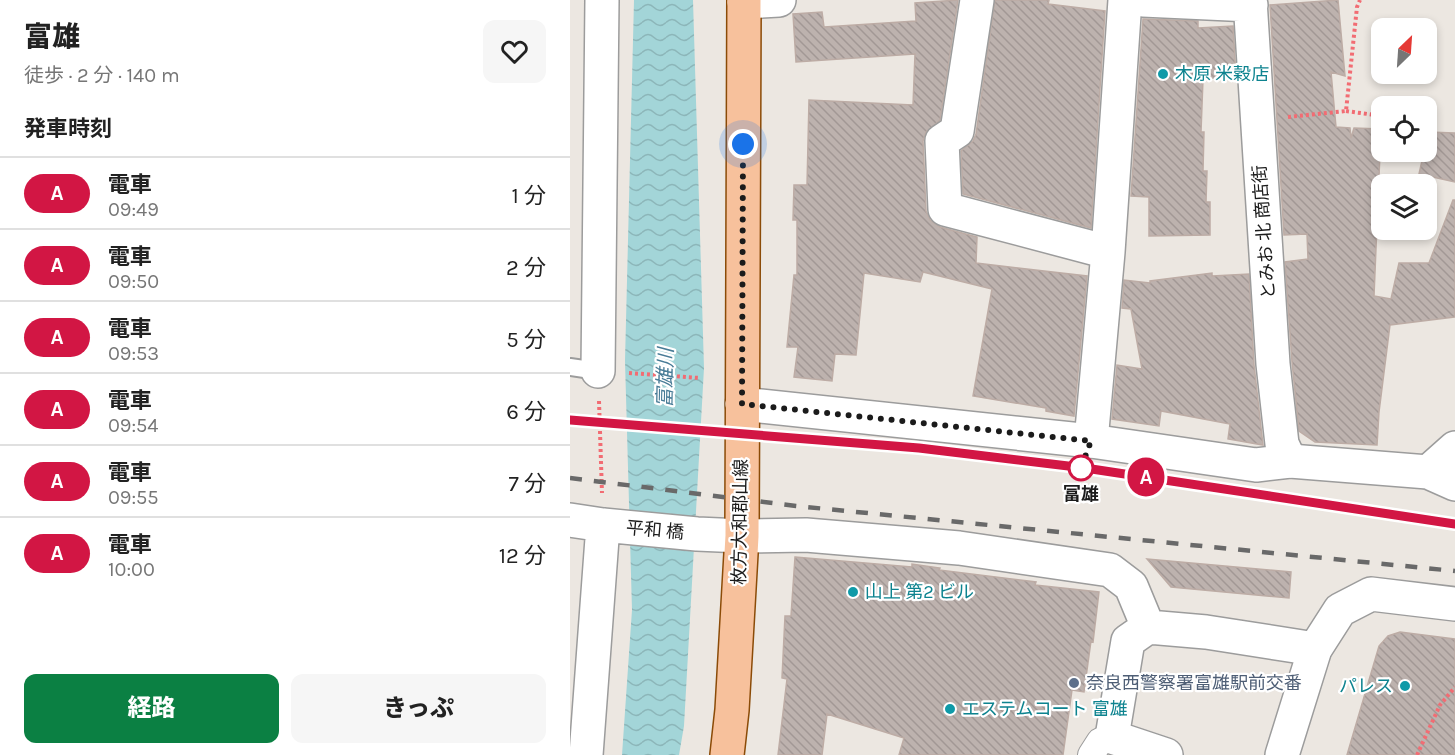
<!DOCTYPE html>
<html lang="ja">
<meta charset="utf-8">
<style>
body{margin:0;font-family:Karla,"Noto Sans JP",sans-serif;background:#f6f6f6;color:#222;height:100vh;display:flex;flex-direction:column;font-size:22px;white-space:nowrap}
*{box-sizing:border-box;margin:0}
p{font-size:20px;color:#767676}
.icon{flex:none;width:33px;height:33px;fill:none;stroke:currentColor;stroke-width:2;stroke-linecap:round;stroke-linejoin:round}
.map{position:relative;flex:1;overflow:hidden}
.side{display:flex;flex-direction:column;background:#fff;width:570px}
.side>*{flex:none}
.badge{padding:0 12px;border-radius:20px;font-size:21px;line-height:39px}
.needle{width:39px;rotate:25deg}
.controls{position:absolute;left:801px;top:18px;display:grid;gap:12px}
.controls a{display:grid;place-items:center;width:66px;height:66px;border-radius:12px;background:#fff;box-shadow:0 3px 9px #0003;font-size:30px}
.you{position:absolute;width:30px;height:30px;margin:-15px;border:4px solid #fff;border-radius:50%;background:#1a73e8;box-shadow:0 0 0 9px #1a73e833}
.map>.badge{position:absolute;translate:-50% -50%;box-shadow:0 0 0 3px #fff}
h2{padding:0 24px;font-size:22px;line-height:54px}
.round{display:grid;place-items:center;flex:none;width:63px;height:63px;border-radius:12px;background:#f6f6f6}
.overview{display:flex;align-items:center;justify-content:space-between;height:102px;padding:0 24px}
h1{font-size:28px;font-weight:800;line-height:45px}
.action{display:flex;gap:12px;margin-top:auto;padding:12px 24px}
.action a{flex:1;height:69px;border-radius:12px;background:#0b8043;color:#fff;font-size:24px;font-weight:800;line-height:69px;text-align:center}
.action a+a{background:#f6f6f6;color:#222}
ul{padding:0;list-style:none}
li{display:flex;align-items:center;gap:18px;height:72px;padding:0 24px;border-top:2px solid #e0e0e0}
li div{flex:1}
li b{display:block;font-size:22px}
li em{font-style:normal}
li .badge{min-width:66px;font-weight:700;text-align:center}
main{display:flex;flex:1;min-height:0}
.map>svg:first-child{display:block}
.water{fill:url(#water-waves)}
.building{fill:url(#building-back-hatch);stroke:#bdaca5;stroke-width:1.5}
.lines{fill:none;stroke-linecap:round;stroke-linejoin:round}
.service-casing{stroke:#9c9c9c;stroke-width:20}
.pedestrian-casing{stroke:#9c9c9c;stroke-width:28}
.minor-casing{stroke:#9c9c9c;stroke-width:36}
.tertiary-casing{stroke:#9c9c9c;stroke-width:36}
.primary-casing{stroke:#8b4b07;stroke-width:36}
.path{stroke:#f26c73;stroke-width:4;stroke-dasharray:3 3;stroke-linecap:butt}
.service{stroke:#fff;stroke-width:16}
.pedestrian{stroke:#fff;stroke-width:26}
.minor{stroke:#fff;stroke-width:33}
.tertiary{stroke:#fff;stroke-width:33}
.primary{stroke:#f7c19c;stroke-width:33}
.rail{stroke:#696969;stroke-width:4.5;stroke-dasharray:12 12;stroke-linecap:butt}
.line-casing{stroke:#fff;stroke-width:14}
.line{stroke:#d21644;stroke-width:9}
.walk{stroke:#1b1b1b;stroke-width:6;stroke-dasharray:0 10.8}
.culture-dot{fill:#0f9aa8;stroke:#fff;stroke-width:2}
.stop-dot{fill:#fff;stroke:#d21644;stroke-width:3}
.service-dot{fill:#5c6f8a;stroke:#fff;stroke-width:2}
.labels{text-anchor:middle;stroke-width:4.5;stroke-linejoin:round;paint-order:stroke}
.culture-label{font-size:18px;fill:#0d838f;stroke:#fff;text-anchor:start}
.street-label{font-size:18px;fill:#1b1b1b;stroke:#fff}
.stop-label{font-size:18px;font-weight:bold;fill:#1b1b1b;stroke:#fff}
.service-label{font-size:18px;fill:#4e5e75;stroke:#fff;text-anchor:start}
.water-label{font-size:20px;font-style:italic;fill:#477b96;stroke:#fff}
</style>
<main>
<section class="side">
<div class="overview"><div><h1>富雄</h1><p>徒歩 · 2 分 · 140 m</p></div><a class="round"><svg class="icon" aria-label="heart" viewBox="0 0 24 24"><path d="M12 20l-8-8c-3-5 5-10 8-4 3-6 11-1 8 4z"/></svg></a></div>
<h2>発車時刻</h2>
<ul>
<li><span class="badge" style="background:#d21644;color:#fff">A</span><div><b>電車</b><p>09:49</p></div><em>1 分</em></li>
<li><span class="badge" style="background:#d21644;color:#fff">A</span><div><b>電車</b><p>09:50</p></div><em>2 分</em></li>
<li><span class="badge" style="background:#d21644;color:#fff">A</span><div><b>電車</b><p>09:53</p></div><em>5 分</em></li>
<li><span class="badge" style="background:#d21644;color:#fff">A</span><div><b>電車</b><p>09:54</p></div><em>6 分</em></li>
<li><span class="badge" style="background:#d21644;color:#fff">A</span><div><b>電車</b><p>09:55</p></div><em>7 分</em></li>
<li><span class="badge" style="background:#d21644;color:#fff">A</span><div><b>電車</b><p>10:00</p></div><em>12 分</em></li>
</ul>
<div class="action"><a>経路</a><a>きっぷ</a></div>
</section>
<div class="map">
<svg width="885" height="755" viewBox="0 0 885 755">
<defs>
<pattern id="water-waves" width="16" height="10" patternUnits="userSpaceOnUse" patternTransform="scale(1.5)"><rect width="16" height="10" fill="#a3d5d8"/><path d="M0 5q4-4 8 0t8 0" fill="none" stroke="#8cb6b9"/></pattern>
<pattern id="building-back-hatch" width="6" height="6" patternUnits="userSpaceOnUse" patternTransform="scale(1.5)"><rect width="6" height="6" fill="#bdb2ae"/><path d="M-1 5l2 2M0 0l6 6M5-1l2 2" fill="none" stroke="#a29895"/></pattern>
</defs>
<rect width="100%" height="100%" fill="#ece7e1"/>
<path class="water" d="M64,0H123L134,368L114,726L109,755H52L62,610L55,361Z"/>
<path class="building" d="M388,0L370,120L356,132L353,141L356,211L360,220L370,227L407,237L406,263L517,276L504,416L476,411V408L403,396L422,289L353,272L350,282L294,273L286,355L265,354L262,381L224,377L228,347H217L224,275H227V220H223L224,185H237L239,100L343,105L345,54L226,62L223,14L252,12L254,27L346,21L345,3Z
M425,0H479L478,4L535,11L521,228L393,194L391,151L403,141L406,134Z
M768,0L775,76L761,72L766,127L780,128L781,138L784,128L811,129L804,296L821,299L829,263H859L883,200H885V317L820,325L809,412L807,445L745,442L729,431L722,362L715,262L738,259L737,234L714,235L700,5Z
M573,19L628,21V28L663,26L666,77L633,79L631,132H634L633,171H637L636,202H640V235L579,236V197L561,196Z
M858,132L885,133V182L849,174L854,152H856Z
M642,273V276L679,274L684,365L693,445L658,439L660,424L591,411L589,426L542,419L547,365L572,369L561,309L552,308L554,280L580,283V281Z
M225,557L342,567V564L370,568L369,570L466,582L465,585L529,592L523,642L521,641L514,692L502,690L493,755H329L334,738L257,714L252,755H208L217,679L212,678L215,616H221Z
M577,559L721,572L719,598L601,587Z
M830,632L885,639V755H777L809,646L818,636Z"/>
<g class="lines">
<g class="service-casing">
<path id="service" d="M0,367L28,371"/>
</g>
<g class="pedestrian-casing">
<path id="pedestrian" d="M521,755L530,741L542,737"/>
</g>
<g class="minor-casing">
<path id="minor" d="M407,0L387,131L372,141L375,209L538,252
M573,0L681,5
M680,0L703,364L712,444L720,461
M174,2L209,0
M28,371L32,0
M521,441L538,252L555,0
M858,472L885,448
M0,520L33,525L127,534L172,536L236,535L389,548L540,570L561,586L578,627
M16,755L33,525
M596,755L542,737L558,641L578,627L636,632L745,649"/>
</g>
<g class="tertiary-casing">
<path id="tertiary" d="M172,404L521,441L686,465L720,461L858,472L885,484
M712,755L745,649L770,610L801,594L885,604"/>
</g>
<g class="primary-casing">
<path id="primary" d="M157,755L162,710L172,536L174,0"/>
</g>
<path class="path" d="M776,111L812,116
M718,117L776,111L787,7L790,0
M830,152L832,159
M59,373L130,378
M29,401L32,493
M847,755L870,705L885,687"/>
<use href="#service" class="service"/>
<use href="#pedestrian" class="pedestrian"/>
<use href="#minor" class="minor"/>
<use href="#tertiary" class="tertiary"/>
<use href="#primary" class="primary"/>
<path class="rail" d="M0,420L326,446L515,468L885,524
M0,478L226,506L885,571"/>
</g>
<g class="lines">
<g class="line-casing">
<path id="line" d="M0,420L349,448L515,468L885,524"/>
</g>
<use href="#line" class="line"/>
<path class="walk" d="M173,144L172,404L521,441L511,468"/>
</g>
<g class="culture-dot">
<circle cx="593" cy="74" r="6"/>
<circle cx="283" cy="592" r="6"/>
<circle cx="835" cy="686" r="6"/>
<circle cx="380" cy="709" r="6"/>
</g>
<circle class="stop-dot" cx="511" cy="468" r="12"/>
<circle class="service-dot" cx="504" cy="683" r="6"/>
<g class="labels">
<g class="culture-label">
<text x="605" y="80">木原 米穀店</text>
<text x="295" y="598">山上 第2 ビル</text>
<text x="823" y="692" text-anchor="end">パレス</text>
<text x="392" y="715">エステムコート 富雄</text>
</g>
<g class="street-label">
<text transform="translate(694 232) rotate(-94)" y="6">とみお 北 商店街</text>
<text transform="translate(170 522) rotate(-89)" y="6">枚方大和郡山線</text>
<text transform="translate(85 530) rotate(5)" y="6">平和 橋</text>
</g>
<g class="stop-label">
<text x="511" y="500">富雄</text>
</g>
<g class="service-label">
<text x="516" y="689">奈良西警察署富雄駅前交番</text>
</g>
<g class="water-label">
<text transform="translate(95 378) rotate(-89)" y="7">富雄川</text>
</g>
</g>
</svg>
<div class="controls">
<a><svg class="needle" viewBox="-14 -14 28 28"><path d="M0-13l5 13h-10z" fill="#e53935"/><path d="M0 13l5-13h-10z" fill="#767676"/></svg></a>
<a><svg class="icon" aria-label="locate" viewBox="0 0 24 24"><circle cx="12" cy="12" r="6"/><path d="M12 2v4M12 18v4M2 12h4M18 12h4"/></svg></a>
<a><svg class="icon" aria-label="layers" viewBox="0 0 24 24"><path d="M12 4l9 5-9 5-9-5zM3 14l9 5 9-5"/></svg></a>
</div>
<div class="you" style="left:173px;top:144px"></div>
<b class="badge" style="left:576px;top:477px;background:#d21644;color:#fff">A</b>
</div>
</main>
